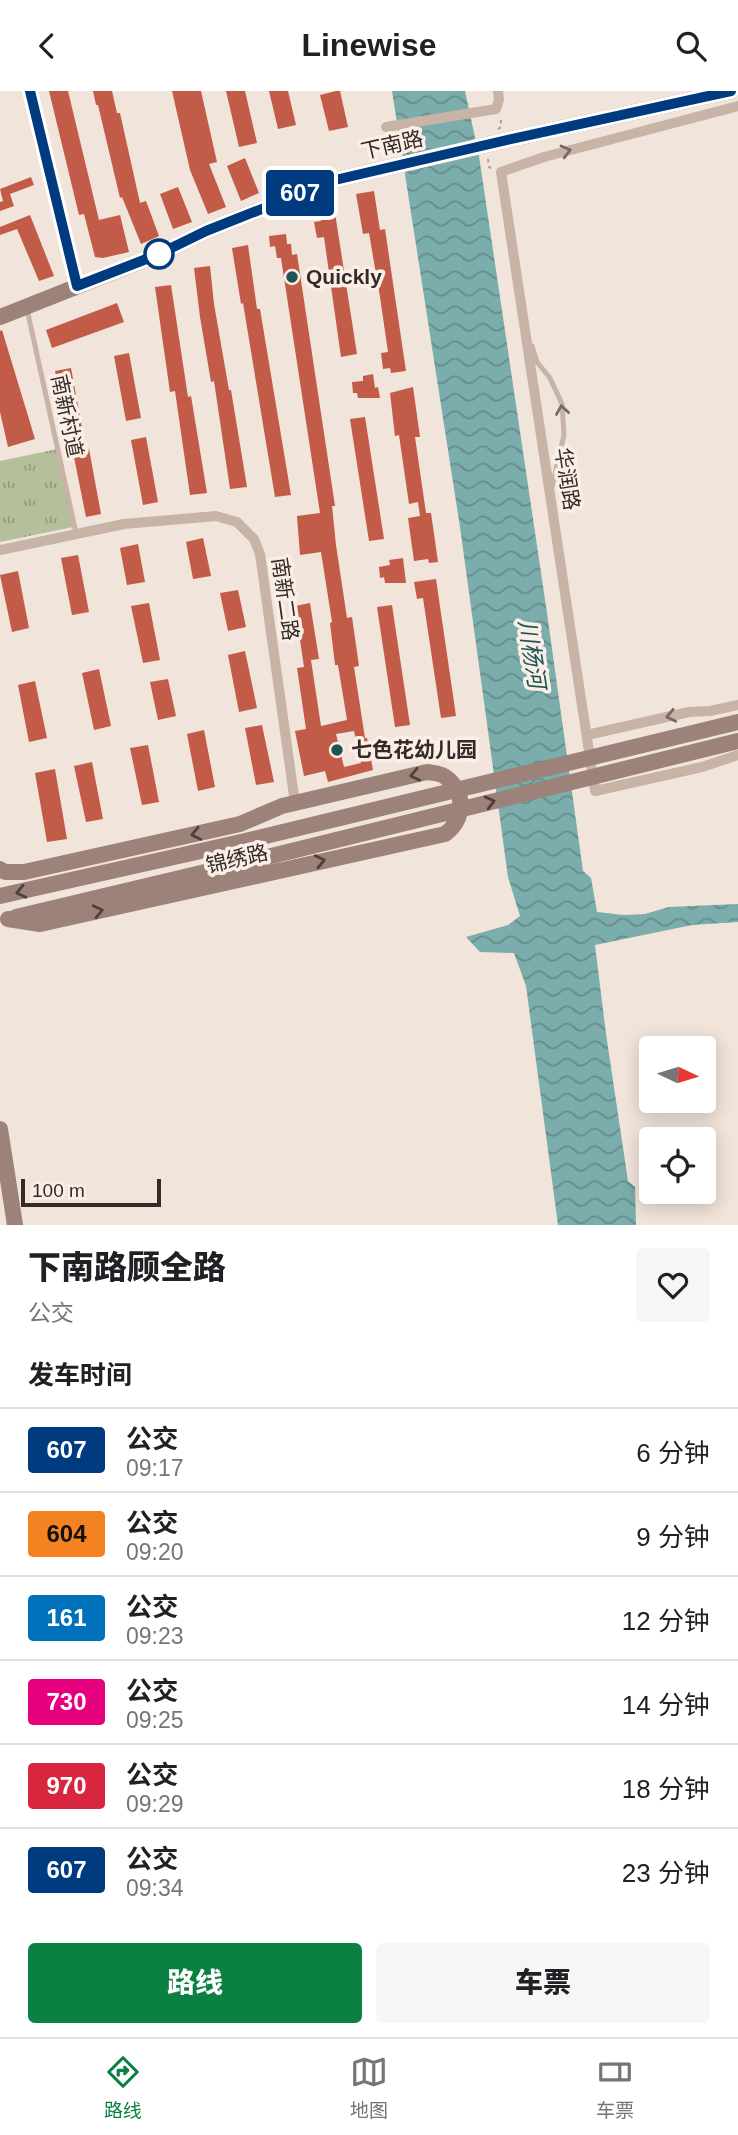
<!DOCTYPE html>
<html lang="zh">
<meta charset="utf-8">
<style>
body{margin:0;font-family:Arial,"Noto Sans SC",sans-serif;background:#f6f6f6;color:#202124;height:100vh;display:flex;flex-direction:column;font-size:26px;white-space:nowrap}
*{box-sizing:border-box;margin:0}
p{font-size:23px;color:#757577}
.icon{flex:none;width:38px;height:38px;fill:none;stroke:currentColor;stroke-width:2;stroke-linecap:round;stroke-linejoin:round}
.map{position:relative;height:1134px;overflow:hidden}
.side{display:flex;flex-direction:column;background:#fff;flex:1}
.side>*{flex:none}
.badge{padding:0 14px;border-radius:5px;font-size:24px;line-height:46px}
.needle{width:46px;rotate:94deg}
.fabs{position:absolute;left:639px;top:945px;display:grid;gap:14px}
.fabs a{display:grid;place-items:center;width:77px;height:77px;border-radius:7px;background:#fff;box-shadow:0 4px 18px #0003;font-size:35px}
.scale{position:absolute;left:21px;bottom:18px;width:140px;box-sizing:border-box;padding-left:7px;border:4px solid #352a27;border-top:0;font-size:19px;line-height:24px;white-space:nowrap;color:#352a27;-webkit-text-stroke:5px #f9efe7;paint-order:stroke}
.map>.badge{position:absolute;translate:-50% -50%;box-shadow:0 0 0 4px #fff}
h2{padding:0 28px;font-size:26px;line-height:63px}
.round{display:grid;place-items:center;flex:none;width:74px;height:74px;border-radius:7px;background:#f6f6f6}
.head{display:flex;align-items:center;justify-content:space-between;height:119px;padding:0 28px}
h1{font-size:33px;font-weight:800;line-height:52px}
.cta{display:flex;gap:14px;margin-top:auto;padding:14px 28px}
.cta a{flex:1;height:80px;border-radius:7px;background:#0b8043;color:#fff;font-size:28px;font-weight:800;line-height:80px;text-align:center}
.cta a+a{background:#f6f6f6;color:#202124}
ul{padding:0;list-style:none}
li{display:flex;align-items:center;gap:21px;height:84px;padding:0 28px;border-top:2px solid #e0e0e0}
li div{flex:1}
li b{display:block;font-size:26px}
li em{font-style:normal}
li .badge{min-width:77px;font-weight:700;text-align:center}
header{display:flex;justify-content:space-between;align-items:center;height:91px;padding:0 28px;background:#fff;font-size:32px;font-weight:800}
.tabs{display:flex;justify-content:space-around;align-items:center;height:98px;border-top:2px solid #e0e0e0;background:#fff;font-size:19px;color:#757577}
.tabs a{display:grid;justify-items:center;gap:4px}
.tabs .active{color:#0b8043}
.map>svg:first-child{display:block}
.park{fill:url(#park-tufts)}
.water{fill:url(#water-waves)}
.building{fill:#c25b47;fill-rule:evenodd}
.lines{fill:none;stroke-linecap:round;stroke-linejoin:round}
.path{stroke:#b49d91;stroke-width:2;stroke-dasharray:3.5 3.5;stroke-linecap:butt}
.lane{stroke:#c8b3a7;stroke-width:5}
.street{stroke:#c8b3a7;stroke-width:10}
.secondary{stroke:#9c8278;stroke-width:16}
.oneway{stroke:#776861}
.oneway2{stroke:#4f403b}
.line-casing{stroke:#fff;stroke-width:16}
.line{stroke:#003b80;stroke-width:10}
.stop-dot{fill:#fff;stroke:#003b80;stroke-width:3.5}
.poi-dot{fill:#1e5554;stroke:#f9efe7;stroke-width:2.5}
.labels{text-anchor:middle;stroke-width:7;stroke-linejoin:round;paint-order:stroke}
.street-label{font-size:21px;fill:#352a27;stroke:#f9efe7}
.poi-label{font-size:21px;font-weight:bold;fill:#352a27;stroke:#f9efe7;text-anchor:start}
.water-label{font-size:23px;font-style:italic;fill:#1e5554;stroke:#f9efe7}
</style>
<header><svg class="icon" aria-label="back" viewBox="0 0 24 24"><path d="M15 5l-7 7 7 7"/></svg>Linewise<svg class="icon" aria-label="search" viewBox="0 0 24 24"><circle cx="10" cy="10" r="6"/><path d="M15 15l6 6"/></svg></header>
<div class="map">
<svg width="738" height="1134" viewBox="0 0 738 1134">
<defs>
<pattern id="park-tufts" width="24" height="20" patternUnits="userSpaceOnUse" patternTransform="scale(1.75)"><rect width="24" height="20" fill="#b6bf9b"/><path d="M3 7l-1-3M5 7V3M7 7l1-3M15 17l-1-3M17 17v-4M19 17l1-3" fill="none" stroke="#959b7e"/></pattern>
<pattern id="water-waves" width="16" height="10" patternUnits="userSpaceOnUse" patternTransform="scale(1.75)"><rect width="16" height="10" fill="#7aadab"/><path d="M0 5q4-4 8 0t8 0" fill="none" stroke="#658d8b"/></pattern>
</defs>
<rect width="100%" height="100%" fill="#f1e4da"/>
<path class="park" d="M57,358L73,436L0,451V370Z"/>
<path class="water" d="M392,0H465L479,65L547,522L583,780L591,787L597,821L624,824L645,823L669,816L738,813V831L692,834L595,854L606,943L628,1090L635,1096L636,1134H558L526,895L514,862L480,861L466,846L508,834L520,825L508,786L460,436Z"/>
<path class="building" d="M49,0H68L99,129L120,124L129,161L103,167L95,166L84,123L79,124Z
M93,0H112L117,22H120L140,112L146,110L159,145L141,153L122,106L120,107L98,14H96Z
M172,0H201L217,71L209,73L226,116L208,123L190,79Z
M226,0H245L257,52L239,56Z
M269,0H288L296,34L278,38Z
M336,0H340L348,36L329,40L320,4Z
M245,67L259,102L241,110L227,75Z
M31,86L34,94L10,103L14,115L0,120V111L3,110L0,98Z
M178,96L192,131L173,138L160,103Z
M374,100L380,139L385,138L406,280L391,282L390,277L383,278L381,262L388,261L380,206L369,142L363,143L356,103Z
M335,122L357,263L341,266L324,146L317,147L314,131L321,130L320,125Z
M30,124L54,185L39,190L17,138L0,144V136Z
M286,143L287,153H291L292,164L297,163L335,415H332L336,454L347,527L352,526L359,575L354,576L365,647H367L373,679L328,691L325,680L304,685L295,640L306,638L297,577L304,576L295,515L310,512L319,568L311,569L321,635L347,629L338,574H335L330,532L332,531L321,461L300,464L297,425L320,422L281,167H277L275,155L270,156L269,145ZM354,640L361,672L344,676L336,643Z
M248,154L257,218H260L291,404L275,406L243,212L241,213L232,157Z
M210,175L214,213L229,299H231L247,396L230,398L214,290L211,291L200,226L194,177Z
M171,194L188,306L191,305L207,402L190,404L175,300L170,301L155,196Z
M117,212L124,231L52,257L46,239Z
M2,239L35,348L8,356L0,321V240Z
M129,262L141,327L126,330L114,265Z
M71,277L83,342L67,345L55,280Z
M373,283L375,297L378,296L380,307H358L357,302H353L352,291L363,290V285Z
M413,296L420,346H415L426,422H431L438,471L429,472L428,468L414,470L408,427L420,425L418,411L409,413L399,344L395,345L390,302Z
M365,326L384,448L369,450L350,328Z
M146,346L158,411L143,414L131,349Z
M89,358L101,423L86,426L73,361Z
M203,447L211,485L193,488L186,451Z
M138,453L145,491L127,494L120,457Z
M78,464L89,521L72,524L61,467Z
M403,467L406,492H385L384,486L380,487L379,476L390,474L389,469Z
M18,480L29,537L12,541L0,484Z
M436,488L456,625L441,627L423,507L417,508L414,491Z
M238,499L246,536L228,540L220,502Z
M149,512L160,569L143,572L131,515Z
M392,514L410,634L395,636L377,516Z
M245,560L257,617L239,621L228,564Z
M99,578L111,635L94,639L82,582Z
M168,588L176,625L158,629L150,591Z
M35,590L47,647L29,651L18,594Z
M262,634L274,691L256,694L245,637Z
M204,639L215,696L198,700L187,643Z
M148,654L159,711L142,714L130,657Z
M92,671L103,728L86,731L74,675Z
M55,678L67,748L47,751L35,682Z"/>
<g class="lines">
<path class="path" d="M498,38L501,36V28
M488,68L489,76L493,78"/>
<path class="lane" d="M27,218L76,442
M532,255L537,271L550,287L562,313L564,344L552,396"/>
<path class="street" d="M30,0L77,195
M738,15L544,66L501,81L595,700L702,676L738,664
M386,36L496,18L499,9L498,0
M0,459L124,433L216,425L237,431L254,448L260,463L295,712
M587,644L689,621L710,620L738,614"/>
<path class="secondary" d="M0,226L159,163L206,140L335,89L507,49L731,0
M0,778L5,781H24L240,733L282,715L427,681C433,682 439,682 444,685C466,699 466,728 445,743L40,833L8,828
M0,805L241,751L738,631
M16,826L243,772L738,650
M0,1038L15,1134"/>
</g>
<defs><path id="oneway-chevron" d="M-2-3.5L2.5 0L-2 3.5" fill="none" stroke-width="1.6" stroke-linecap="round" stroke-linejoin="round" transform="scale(1.75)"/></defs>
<g class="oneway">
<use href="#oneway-chevron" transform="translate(566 60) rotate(-15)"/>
<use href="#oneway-chevron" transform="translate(562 319) rotate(-99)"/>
<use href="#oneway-chevron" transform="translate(671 625) rotate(168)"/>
</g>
<g class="oneway2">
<use href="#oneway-chevron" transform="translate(415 684) rotate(168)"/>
<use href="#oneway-chevron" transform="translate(490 711) rotate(-14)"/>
<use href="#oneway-chevron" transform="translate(196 743) rotate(168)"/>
<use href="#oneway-chevron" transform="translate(320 770) rotate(-13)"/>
<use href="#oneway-chevron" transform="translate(21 801) rotate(167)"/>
<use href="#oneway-chevron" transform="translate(98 820) rotate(-13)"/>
</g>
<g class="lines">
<g class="line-casing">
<path id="line" d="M30,0L77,195L159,163L206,140L335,89L507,49L731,0"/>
</g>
<use href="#line" class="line"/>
</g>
<circle class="stop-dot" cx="159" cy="163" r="14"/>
<g class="poi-dot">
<circle cx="292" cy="186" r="7"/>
<circle cx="337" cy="659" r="7"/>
</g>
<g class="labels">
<g class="street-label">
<text transform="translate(392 54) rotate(-13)" y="7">下南路</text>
<text transform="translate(67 325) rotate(78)" y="7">南新村道</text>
<text transform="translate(567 388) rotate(81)" y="7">华润路</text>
<text transform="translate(285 508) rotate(82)" y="7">南新二路</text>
<text transform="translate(237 768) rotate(-13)" y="7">锦绣路</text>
</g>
<g class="poi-label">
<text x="306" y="193">Quickly</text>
<text x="351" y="666">七色花幼儿园</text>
</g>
<g class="water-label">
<text transform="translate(532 563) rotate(81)" y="8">川杨河</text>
</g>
</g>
</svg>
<div class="fabs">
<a><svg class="needle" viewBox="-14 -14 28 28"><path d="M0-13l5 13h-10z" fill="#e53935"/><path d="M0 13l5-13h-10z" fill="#757577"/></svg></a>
<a><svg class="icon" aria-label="locate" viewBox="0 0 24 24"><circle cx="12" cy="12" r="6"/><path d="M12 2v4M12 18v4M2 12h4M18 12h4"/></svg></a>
</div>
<div class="scale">100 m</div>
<b class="badge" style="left:300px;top:102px;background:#003b80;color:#fff">607</b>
</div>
<section class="side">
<div class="head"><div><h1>下南路顾全路</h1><p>公交</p></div><a class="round"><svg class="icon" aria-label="heart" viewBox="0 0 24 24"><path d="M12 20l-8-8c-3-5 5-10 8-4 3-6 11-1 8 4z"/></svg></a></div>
<h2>发车时间</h2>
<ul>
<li><span class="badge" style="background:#003b80;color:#fff">607</span><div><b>公交</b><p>09:17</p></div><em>6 分钟</em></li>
<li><span class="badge" style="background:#f58220;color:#111">604</span><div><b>公交</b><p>09:20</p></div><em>9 分钟</em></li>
<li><span class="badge" style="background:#0072bc;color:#fff">161</span><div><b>公交</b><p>09:23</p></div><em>12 分钟</em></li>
<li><span class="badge" style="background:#e6007e;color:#fff">730</span><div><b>公交</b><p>09:25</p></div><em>14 分钟</em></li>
<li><span class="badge" style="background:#d7263d;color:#fff">970</span><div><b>公交</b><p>09:29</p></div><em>18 分钟</em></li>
<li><span class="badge" style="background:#003b80;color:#fff">607</span><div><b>公交</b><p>09:34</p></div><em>23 分钟</em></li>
</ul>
<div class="cta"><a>路线</a><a>车票</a></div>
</section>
<nav class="tabs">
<a class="active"><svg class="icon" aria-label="directions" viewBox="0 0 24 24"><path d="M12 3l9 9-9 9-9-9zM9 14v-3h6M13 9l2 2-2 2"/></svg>路线</a>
<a><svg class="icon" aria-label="map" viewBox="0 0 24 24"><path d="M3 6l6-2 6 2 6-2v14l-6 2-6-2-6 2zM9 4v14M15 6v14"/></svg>地图</a>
<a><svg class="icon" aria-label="tickets" viewBox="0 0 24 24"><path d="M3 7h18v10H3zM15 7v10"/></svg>车票</a>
</nav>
